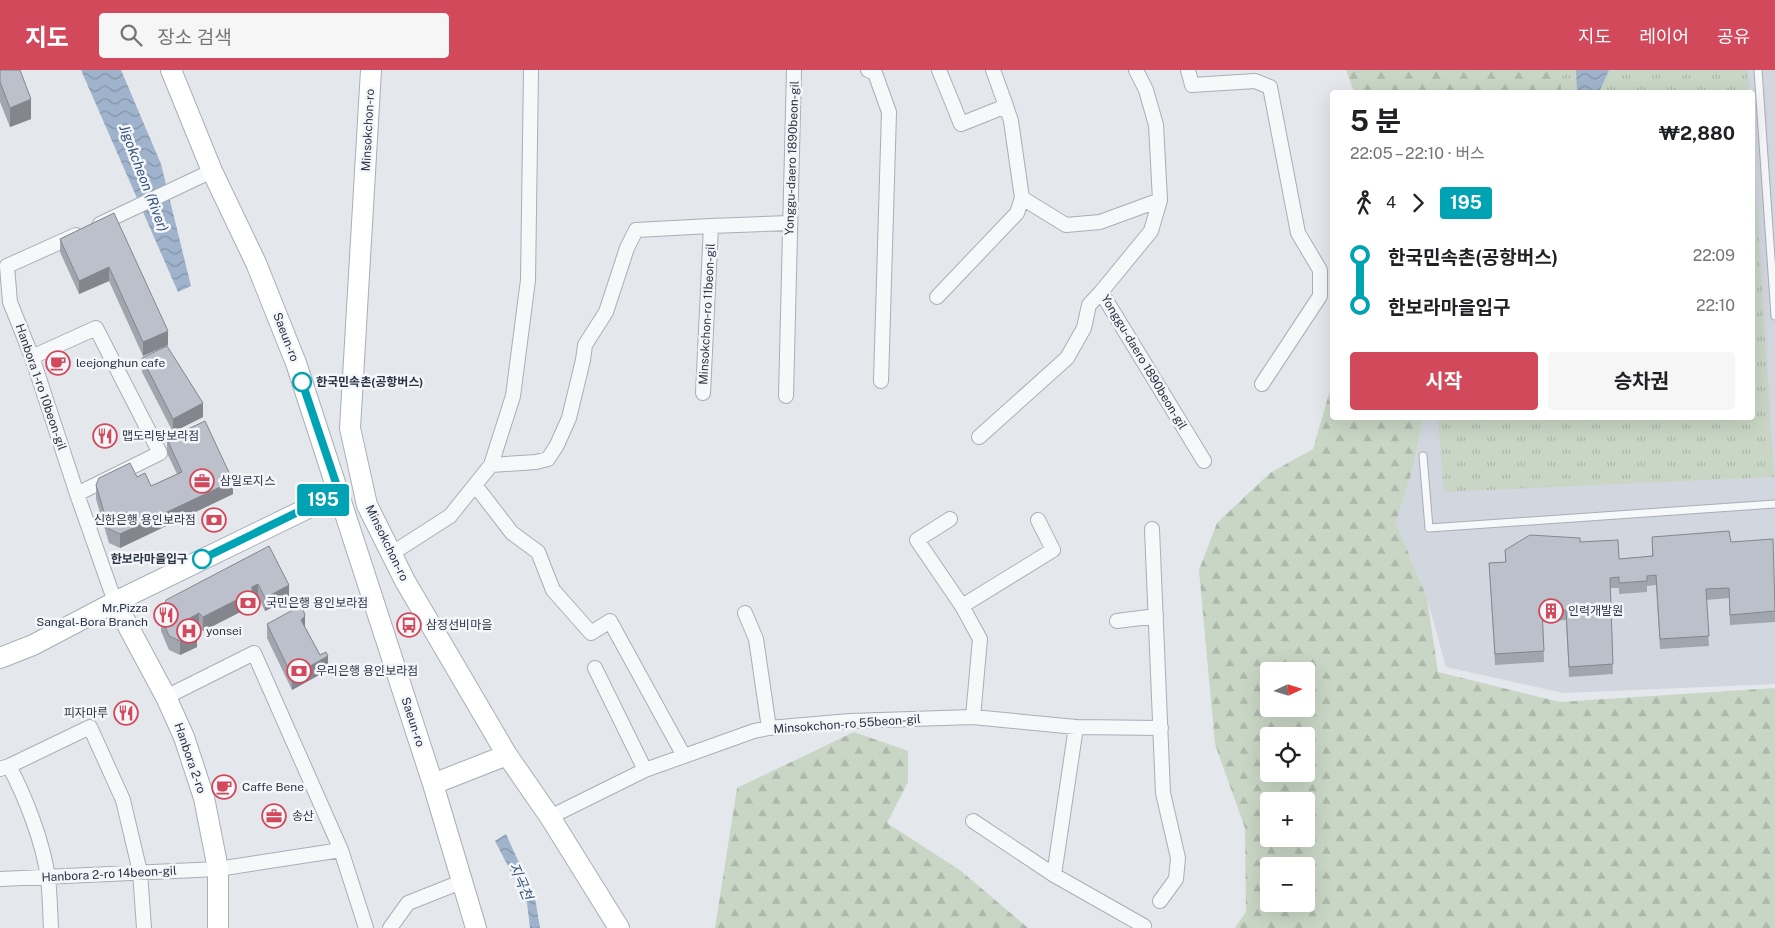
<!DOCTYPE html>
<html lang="ko">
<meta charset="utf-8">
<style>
body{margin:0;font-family:"Public Sans","Noto Sans KR",sans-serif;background:#f6f6f6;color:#202124;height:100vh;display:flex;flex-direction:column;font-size:19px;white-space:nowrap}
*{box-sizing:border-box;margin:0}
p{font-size:16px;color:#757577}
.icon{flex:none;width:28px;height:28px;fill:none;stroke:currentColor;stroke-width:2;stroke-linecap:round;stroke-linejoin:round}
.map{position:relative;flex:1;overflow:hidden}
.sheet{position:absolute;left:1330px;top:20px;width:425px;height:330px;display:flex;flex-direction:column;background:#fff;border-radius:5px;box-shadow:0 5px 20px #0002}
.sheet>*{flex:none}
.badge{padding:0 10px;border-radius:4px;font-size:18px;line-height:32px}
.needle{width:32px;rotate:86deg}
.controls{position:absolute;left:1260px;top:592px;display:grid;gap:10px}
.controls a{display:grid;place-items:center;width:55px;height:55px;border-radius:5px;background:#fff;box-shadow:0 5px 20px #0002;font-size:25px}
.map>.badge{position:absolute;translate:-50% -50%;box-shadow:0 0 0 2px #fff}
.legs{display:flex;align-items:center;gap:8px;height:55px;padding:0 20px;font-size:16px}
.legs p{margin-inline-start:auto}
.overview{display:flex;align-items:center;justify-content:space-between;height:85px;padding:0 20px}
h1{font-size:28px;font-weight:700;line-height:38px}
.cta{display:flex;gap:10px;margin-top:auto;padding:10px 20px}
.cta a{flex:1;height:58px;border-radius:5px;background:#d1495b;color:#fff;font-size:20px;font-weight:700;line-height:58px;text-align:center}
.cta a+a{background:#f6f6f6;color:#202124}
ul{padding:0 20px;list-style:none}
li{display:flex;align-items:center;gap:18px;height:50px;font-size:19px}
li i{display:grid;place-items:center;width:8px;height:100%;margin:0 6px;background:currentColor}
li i::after{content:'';width:12px;height:12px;margin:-6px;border:4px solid;border-radius:50%;background:#fff}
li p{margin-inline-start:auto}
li:first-child i{background:linear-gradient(#0000 50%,currentColor 0)}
li:last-child i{background:linear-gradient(currentColor 50%,#0000 0)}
header{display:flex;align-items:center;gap:30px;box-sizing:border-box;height:70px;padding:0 25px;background:#d1495b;color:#fff}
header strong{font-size:24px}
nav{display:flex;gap:28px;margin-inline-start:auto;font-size:18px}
.search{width:350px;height:45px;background:#f6f6f6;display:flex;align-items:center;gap:12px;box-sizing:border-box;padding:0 18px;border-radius:5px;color:#757577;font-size:19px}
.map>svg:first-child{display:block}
.built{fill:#d2d6de}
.grass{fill:url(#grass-tufts)}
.forest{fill:url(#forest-firs);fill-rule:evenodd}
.water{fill:url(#water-waves)}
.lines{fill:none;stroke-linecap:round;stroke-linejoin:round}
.lane-casing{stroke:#a9aeb7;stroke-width:9}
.street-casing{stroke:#a9aeb7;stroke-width:16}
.secondary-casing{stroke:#a9aeb7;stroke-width:22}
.lane{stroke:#f7f8fa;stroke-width:7}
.street{stroke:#f7f8fa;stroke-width:14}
.secondary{stroke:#fff;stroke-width:20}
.wall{fill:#a1a5ae}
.shaded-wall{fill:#83868d}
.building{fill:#bbc0ca;stroke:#83868d}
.line-1-casing{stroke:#fff;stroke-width:11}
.line-1{stroke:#00a3b4;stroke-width:8}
.stop-1-dot{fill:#fff;stroke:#00a3b4;stroke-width:2.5}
.labels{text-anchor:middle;stroke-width:5;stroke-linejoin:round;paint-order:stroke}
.street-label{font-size:12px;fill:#2b3445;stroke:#f4f6f9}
.poi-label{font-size:12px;fill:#2b3445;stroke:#f4f6f9;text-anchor:start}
.stop-label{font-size:12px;font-weight:bold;fill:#2b3445;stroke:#f4f6f9;text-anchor:start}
.water-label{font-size:14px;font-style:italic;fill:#34527a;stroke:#f4f6f9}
</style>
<header>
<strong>지도</strong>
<div class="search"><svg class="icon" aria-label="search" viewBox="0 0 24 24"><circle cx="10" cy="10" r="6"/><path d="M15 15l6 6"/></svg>장소 검색</div>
<nav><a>지도</a><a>레이어</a><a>공유</a></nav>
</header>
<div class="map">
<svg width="1775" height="858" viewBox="0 0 1775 858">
<defs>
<pattern id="grass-tufts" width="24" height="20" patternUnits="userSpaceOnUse" patternTransform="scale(1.25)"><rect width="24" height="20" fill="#c9d6c5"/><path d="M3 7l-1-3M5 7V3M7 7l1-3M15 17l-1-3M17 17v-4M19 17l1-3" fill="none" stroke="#adb8ab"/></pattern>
<pattern id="forest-firs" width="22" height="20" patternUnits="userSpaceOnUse" patternTransform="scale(1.25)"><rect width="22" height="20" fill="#c9d6c5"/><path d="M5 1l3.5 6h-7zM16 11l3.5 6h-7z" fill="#adb8ab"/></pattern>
<pattern id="water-waves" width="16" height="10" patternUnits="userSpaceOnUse" patternTransform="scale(1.25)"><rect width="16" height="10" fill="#9fb4cc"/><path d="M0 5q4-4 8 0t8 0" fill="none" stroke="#8293a7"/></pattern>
</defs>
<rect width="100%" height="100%" fill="#e4e7ec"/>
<path class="built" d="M1561,0H1775V614L1563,623L1446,597L1427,528L1396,453L1413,398L1423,348H1752V22H1561Z"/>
<path class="grass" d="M1561,0H1748L1749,22H1561Z
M1753,79L1774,407L1444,422L1438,348H1752Z"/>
<path class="forest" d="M1346,0H1561V22H1354Z
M1332,319V348H1423L1413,398L1396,453L1427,528L1438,602L1560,632L1775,618V858H1235L1246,842L1245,758L1215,674L1199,500L1217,453L1270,403L1313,379L1329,324ZM1269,601H1306V639H1269ZM1306,666V704H1269V666ZM1269,731H1306V769H1269ZM1269,796H1306V834H1269Z
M854,662L908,681V712L887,753L961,801L1028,858H715L737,718Z"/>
<path class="water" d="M81,0H121L161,94L191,216L178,222Z
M1576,0H1609L1600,20L1577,22Z
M506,764L535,828L540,858H530L527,833L495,771Z"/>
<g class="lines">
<g class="lane-casing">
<path id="lane" d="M1758,0L1775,246
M1423,386L1429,458L1775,434"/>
</g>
<g class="street-casing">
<path id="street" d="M868,0L875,3L889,42L881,311
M939,0L961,54L1006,36L993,0
M1136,0L1146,20L1156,55L1160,130L1151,161L1101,222L1204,391
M1188,0L1192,15L1255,11L1270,17L1298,163L1320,200V226L1262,314
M1022,128L1066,155L1100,152L1160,130
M100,154L212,101
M711,156L789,153
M76,165L7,196L10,232L32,287L77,424L115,532
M937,227L1017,143L1022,128L1011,51L1006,36
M32,287L96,258L160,383L77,424
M786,326L794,0
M979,367L1067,288L1084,258L1089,235L1101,222
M491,395L536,392L548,389L557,375L569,348L583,290L585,275L606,242L627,178L636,160L711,156L703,323
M475,415L512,463L538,482L553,520L591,563L610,551L684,686
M950,449L917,470L962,536L980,569L973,647
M1152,459L1163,723L1178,788L1176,809L1160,831
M391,484L450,446L491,395L513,326L528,210L531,0
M962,536L1053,480L1038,450
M745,543L756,569L769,658
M1117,551L1156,546
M595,598L645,700
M166,627L254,583L341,780L366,858
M9,696C26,728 43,772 48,808C50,825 50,841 51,858
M0,699L9,696L90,657L123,730L140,802L144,858
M550,747L645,700L754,661L769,658L850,651L973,647L1076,657L1161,658
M973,751L1054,805L1144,856L1143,858
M1054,805L1076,657
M0,809L218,799L341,780
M390,858L408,833L461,812"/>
</g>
<g class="secondary-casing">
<path id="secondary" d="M171,0L212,101L256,193L296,293L433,714L476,858
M371,0L350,358L367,435L405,511L507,685L550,747L619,858
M115,532L166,627L184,667L204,728L218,799V858
M0,588L33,575L115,532L339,423
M433,714L507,685"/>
</g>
<use href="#lane" class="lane"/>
<use href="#street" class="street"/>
<use href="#secondary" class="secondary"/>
</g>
<path class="wall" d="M0,0L31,49L10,57L0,32Z
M114,143L168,275L143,286L109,211L79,224L60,182V169Z
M142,288L203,347L173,362L142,302Z
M167,369L233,424L120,478L109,473L96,429V415L137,407L151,416L177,404L167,383Z
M1652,467L1731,472L1775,520V552L1730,555L1729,528L1706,530L1709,576L1660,579L1656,515L1647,516V522L1619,524V518H1610L1613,604L1569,607L1566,550L1543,552L1544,592L1495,595L1489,493L1505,492V480L1580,472L1619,489L1652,486Z
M269,476L289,529L265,541L258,527L252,530V536L203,561L199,557L195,559L197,577L180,585L169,580L161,561V547Z
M267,554L305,557L328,600L292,620L267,568Z"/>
<path class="shaded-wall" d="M31,29V49L10,57V38Z
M109,197V211L79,224V211Z
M168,261V275L143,286V272Z
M203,333V347L173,362V349Z
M233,411V424L120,478V464Z
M258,514V527L252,530V536L203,561V547Z
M289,515V529L265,541V528Z
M199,543V557L190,561V548Z
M305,546V560L301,550Z
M197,563V577L180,585V571Z
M328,586V600L292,620V606Z"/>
<path class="building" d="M0,0H20L31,29L10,38L0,12Z
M114,143L168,261L143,272L109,197L79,211L60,169Z
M167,276L203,333L173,349L142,288Z
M205,351L233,411L120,464L109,459L96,415L99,408L130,393L137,407L145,403L151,416L182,402L167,369Z
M1729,461L1731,472L1773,469L1775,541L1730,545L1729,518L1706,519L1709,566L1660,569L1656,505L1647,506V511L1619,513V507L1610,508L1613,594L1569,597L1566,540L1542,541L1544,581L1495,584L1489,493L1506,492L1505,480L1530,465L1580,468V472L1618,470L1619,489L1653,486L1652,467Z
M269,476L289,515L265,528L258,514L252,517V522L203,547L199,543L190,548L197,563L180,571L169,566L161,547L166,530Z
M302,535L305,546L301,550L320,585L326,582L328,586L292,606L267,554Z"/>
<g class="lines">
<g class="line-1-casing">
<path id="line-1" d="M202,489L339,422L302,312"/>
</g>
<use href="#line-1" class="line-1"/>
</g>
<defs>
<g id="cafe-ring" transform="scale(1.25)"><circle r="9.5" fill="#f4f6f9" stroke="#d1495b" stroke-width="1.5"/><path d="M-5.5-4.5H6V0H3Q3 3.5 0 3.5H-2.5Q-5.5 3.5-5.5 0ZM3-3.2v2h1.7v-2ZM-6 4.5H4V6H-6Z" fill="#d1495b"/></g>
<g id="restaurant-ring" transform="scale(1.25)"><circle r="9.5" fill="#f4f6f9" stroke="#d1495b" stroke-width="1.5"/><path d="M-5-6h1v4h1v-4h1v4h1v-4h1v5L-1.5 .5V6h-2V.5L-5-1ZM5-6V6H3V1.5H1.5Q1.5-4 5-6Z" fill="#d1495b"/></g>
<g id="office-ring" transform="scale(1.25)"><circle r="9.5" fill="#f4f6f9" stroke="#d1495b" stroke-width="1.5"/><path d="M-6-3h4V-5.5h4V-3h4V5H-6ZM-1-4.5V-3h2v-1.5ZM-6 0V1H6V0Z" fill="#d1495b"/></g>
<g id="bank-ring" transform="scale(1.25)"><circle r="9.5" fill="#f4f6f9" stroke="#d1495b" stroke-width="1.5"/><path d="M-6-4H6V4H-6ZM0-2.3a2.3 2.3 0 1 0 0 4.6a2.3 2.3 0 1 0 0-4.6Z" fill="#d1495b"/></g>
<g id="building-ring" transform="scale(1.25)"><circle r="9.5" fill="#f4f6f9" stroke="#d1495b" stroke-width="1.5"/><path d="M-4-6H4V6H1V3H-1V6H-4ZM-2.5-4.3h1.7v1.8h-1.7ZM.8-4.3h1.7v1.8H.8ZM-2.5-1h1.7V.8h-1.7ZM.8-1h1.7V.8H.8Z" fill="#d1495b"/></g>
<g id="bus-ring" transform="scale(1.25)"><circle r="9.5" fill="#f4f6f9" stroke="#d1495b" stroke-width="1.5"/><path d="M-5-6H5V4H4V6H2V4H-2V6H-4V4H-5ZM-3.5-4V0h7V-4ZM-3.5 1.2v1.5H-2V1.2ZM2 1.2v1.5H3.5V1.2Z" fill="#d1495b"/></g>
<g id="hospital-ring" transform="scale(1.25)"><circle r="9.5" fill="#f4f6f9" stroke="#d1495b" stroke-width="1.5"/><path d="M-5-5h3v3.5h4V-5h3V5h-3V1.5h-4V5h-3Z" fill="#d1495b"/></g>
</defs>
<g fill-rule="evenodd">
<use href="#cafe-ring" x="58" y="293"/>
<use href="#restaurant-ring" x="105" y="366"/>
<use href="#office-ring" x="202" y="411"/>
<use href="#bank-ring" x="214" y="450"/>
<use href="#bank-ring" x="248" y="533"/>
<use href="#building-ring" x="1551" y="541"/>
<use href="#restaurant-ring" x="166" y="545"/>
<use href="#bus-ring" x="409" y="555"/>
<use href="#hospital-ring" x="189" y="561"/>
<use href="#bank-ring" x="299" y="601"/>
<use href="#restaurant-ring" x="126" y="643"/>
<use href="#cafe-ring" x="224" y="717"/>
<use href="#office-ring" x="274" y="746"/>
</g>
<g class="stop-1-dot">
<circle cx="302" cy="312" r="9"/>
<circle cx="202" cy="489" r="9"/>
</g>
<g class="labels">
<g class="street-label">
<text transform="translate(368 60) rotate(-87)" y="4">Minsokchon-ro</text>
<text transform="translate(792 88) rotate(-88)" y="4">Yonggu-daero 1890beon-gil</text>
<text transform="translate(707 244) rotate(-87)" y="4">Minsokchon-ro 11beon-gil</text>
<text transform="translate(286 267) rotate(69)" y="4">Saeun-ro</text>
<text transform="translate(1144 292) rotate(59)" y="4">Yonggu-daero 1890beon-gil</text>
<text transform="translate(41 317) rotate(71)" y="4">Hanbora 1-ro 10beon-gil</text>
<text transform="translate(387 473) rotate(64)" y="4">Minsokchon-ro</text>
<text transform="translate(413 652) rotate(72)" y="4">Saeun-ro</text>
<text transform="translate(847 654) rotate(-4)" y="4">Minsokchon-ro 55beon-gil</text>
<text transform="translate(190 688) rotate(71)" y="4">Hanbora 2-ro</text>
<text transform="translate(109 804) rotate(-3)" y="4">Hanbora 2-ro 14beon-gil</text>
</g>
<g class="poi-label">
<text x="76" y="297">leejonghun cafe</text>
<text x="122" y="370">맵도리탕보라점</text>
<text x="220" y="415">삼일로지스</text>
<text x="196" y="454" text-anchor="end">신한은행 용인보라점</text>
<text x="266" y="537">국민은행 용인보라점</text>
<text x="148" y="542" text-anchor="end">Mr.Pizza<tspan x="148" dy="14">Sangal-Bora Branch</tspan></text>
<text x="1568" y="545">인력개발원</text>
<text x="426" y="559">삼정선비마을</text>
<text x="206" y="565">yonsei</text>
<text x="316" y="605">우리은행 용인보라점</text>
<text x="108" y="647" text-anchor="end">피자마루</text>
<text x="242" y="721">Caffe Bene</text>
<text x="292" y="750">송산</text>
</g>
<g class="stop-label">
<text x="316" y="316">한국민속촌(공항버스)</text>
<text x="188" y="493" text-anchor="end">한보라마을입구</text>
</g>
<g class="water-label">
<text transform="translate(144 108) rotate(69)" y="5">Jigokcheon (River)</text>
<text transform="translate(521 811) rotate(67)" y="5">지곡천</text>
</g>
</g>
</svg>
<div class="controls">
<a><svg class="needle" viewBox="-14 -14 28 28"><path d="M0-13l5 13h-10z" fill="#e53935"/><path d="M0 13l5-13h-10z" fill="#757577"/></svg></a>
<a><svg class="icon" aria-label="locate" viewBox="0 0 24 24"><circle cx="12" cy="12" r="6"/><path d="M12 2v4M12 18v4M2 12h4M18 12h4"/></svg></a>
<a>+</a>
<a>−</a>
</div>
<b class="badge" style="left:323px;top:430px;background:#00a3b4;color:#fff">195</b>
<section class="sheet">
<div class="overview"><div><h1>5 분</h1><p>22:05 – 22:10 · 버스</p></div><b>₩2,880</b></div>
<div class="legs"><svg class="icon" aria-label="walk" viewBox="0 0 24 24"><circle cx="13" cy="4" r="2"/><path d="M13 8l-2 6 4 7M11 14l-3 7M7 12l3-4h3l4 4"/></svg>4<svg class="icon" aria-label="forward" viewBox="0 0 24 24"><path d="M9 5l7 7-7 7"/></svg><b class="badge" style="background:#00a3b4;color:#fff">195</b></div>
<ul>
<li><i style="color:#00a3b4"></i><b>한국민속촌(공항버스)</b><p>22:09</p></li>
<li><i style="color:#00a3b4"></i><b>한보라마을입구</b><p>22:10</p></li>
</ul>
<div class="cta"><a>시작</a><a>승차권</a></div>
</section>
</div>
